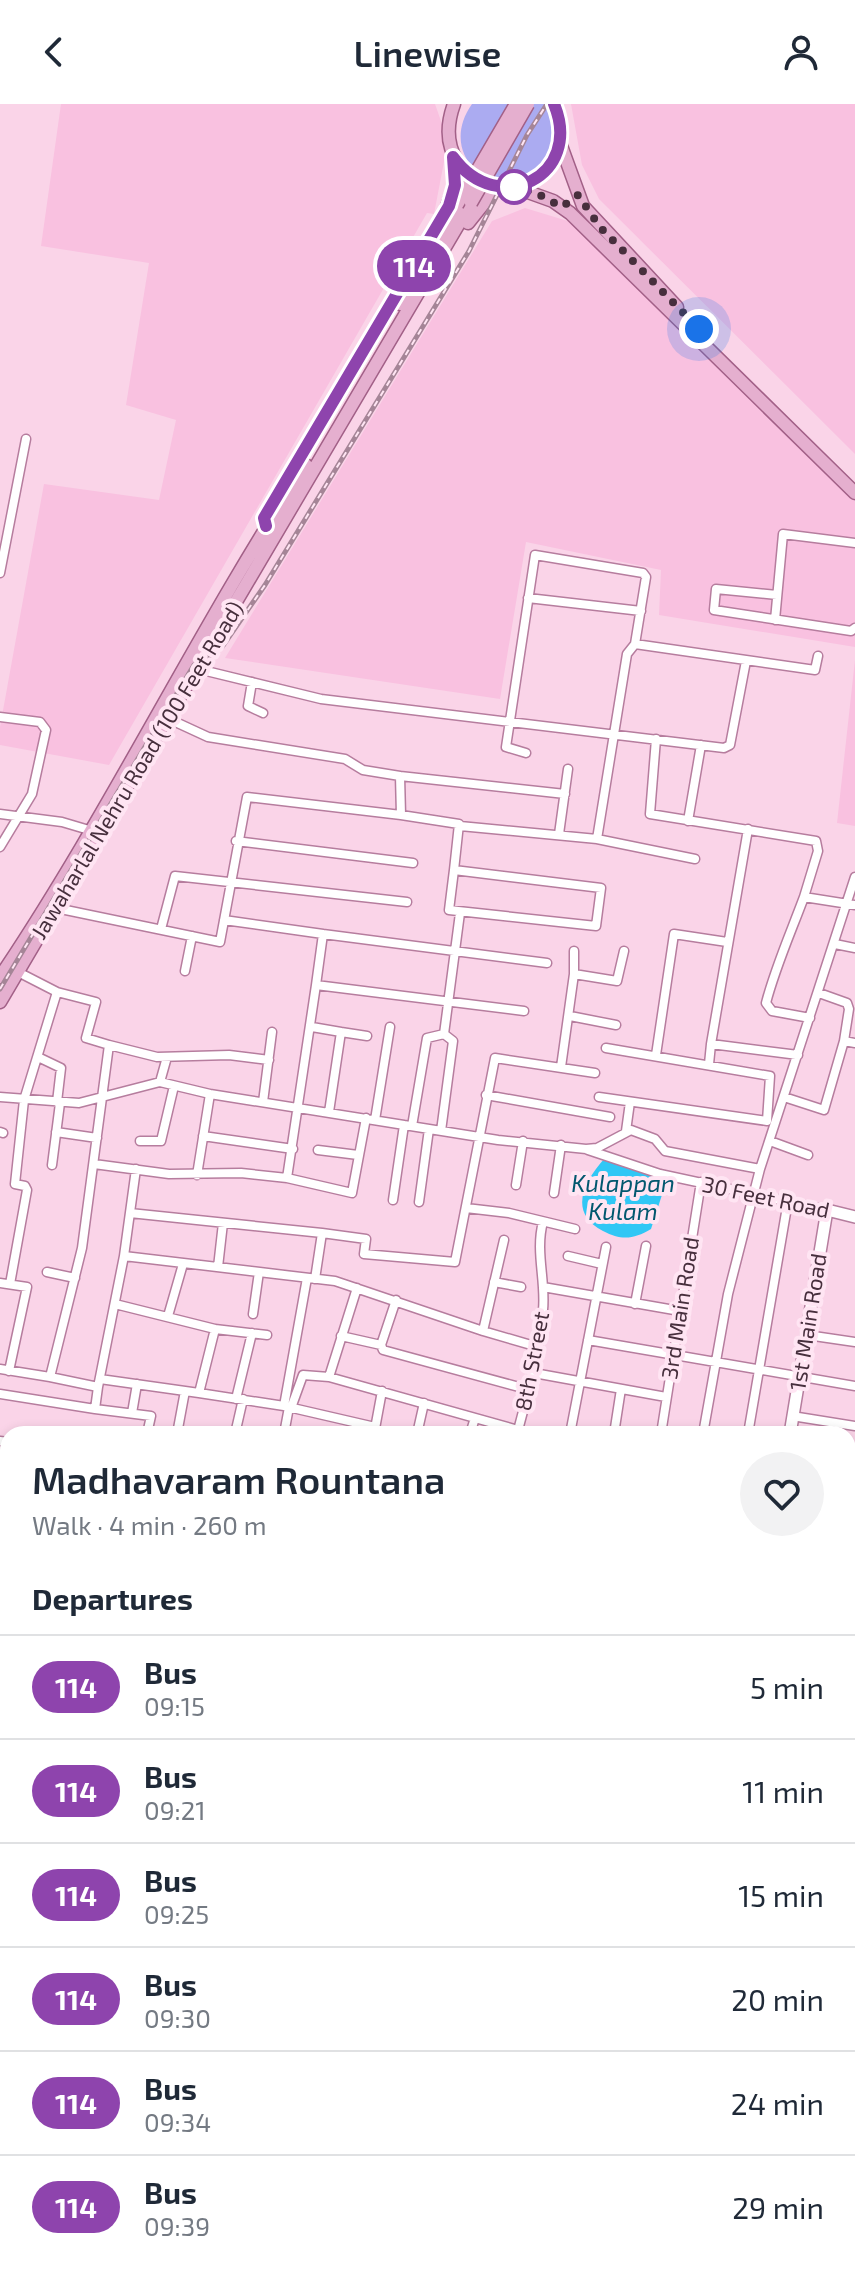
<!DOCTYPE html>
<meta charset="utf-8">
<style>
body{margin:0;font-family:"Exo 2",sans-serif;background:#f2f2f3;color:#1f2937;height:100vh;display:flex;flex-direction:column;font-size:30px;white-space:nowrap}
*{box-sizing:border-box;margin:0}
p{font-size:26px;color:#747a83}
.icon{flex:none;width:44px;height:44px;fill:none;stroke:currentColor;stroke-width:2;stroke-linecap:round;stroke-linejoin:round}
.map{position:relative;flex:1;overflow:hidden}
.panel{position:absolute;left:0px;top:1322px;width:856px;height:848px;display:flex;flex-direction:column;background:#fff;border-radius:24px 24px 0 0;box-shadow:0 4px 12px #0003}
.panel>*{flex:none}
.badge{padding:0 16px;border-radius:26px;font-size:28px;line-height:52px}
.you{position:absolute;width:40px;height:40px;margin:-20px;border:6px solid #fff;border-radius:50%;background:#1a73e8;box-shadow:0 0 0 12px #1a73e833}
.map>.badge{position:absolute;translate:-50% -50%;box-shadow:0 0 0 4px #fff}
h2{padding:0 32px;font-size:30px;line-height:72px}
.round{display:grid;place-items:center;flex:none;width:84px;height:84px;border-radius:42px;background:#f2f2f3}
.head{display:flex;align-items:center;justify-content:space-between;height:136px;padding:0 32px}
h1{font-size:38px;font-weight:600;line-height:60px}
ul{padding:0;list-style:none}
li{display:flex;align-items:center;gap:24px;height:104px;padding:0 32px;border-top:2px solid #e0e1e3}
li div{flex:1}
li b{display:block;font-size:30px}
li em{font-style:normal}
li .badge{min-width:88px;font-weight:700;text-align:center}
header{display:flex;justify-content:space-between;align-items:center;height:104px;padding:0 32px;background:#fff;font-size:36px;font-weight:600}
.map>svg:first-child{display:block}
.built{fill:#f9c1e0}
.green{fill:#ababf1}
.water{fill:#30c7f5}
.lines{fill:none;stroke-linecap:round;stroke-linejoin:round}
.stream{stroke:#30c7f5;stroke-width:2}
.minor-casing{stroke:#b67d9e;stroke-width:11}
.secondary-casing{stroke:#b67d9e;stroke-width:14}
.primary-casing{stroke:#a26087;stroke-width:15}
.minor{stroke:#fff;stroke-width:8}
.secondary{stroke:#fff;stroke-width:11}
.primary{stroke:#e5afcf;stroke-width:12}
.rail-casing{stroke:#a58597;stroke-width:5}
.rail{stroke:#ffe5f3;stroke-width:2;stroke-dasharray:6;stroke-linecap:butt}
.primary-bridge-casing{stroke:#a26087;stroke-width:15;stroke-linecap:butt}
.primary-bridge{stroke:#e5afcf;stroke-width:12}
.line-casing{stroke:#fff;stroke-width:18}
.line{stroke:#8e44ad;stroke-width:12}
.walk{stroke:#472f3d;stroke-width:8;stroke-dasharray:0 14.4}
.stop-dot{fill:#fff;stroke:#8e44ad;stroke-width:4}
.labels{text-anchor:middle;stroke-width:8;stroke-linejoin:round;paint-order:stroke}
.street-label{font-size:22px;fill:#472f3d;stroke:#ffe5f3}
.water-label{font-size:24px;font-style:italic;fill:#02586f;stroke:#ffe5f3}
</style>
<header><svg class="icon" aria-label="back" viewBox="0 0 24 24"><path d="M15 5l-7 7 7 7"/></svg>Linewise<svg class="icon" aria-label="person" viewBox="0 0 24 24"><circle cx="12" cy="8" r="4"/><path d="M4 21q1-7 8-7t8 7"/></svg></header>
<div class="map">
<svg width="855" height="2170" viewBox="0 0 855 2170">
<rect width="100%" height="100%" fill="#fad4e8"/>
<path class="built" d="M61,0H435L448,37L434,110L427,109L109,661L0,641V623L44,380L159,396L176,316L126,301L149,159L41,142Z
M571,0H855V350L599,95L582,61Z
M525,104L571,118L855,397V543L659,511L661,466L526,438L500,595L225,554L492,117Z
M855,556V722L837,719Z"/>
<path class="green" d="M472,0H544C555,17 561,34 549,52C511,112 431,58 472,0Z"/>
<path class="water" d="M621,1053L669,1069L651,1125C634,1135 622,1137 603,1127C568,1109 583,1078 605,1054Z
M0,1966L8,1967V2016L0,2071Z"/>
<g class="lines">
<path class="stream" d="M848,1769L855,1770"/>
<g class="minor-casing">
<path id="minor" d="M0,469L26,335
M777,491L716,485L714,506L851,527L855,524
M528,494L641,507
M775,516L783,430L855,439
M198,565L321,595L724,644L730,641L746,557
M252,578L248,602L263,609
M0,613L40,618L46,626L32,690L0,743
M169,615L208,633L345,655L363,666L400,672L401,711L459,720L454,766
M656,635L650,710L816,737L818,747L804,793L855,801
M526,649L506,643L535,451L643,469L646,473L635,540L815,566L818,552
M400,672L565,690
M0,710L62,718L89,726
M688,717L701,641
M460,722L597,735L695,755
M559,730L568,665
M597,735L627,550L635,540
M236,737L413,759
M454,766L601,784L596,822L449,806Z
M804,793C791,828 775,864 766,899L772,907L810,914
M56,804L220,838L247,693L401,711
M224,816L323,830
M161,825L175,772L407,798
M835,840L855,844
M185,867L192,832
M18,868L57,888
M574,870V847
M316,881L323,830L547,859
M819,889L847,899L849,905L844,937
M570,912L616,921
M312,923L341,928L329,1008
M341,928L367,932
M711,940L748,725
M656,951L674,830L727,838
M38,953L61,964L57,998
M709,960L711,940L798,951
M561,963L574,870L617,877L624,847
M160,978L167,953
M486,991L610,1013
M0,993L79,999L160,978L210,990L498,1036L586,1045L597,1044L631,1026L655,1035L665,1047L760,1065L728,1190L703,1330
M599,993L767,1017L770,972L606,944
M784,993L824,1006L844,937L855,939
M263,998L272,928
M375,1016L390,923
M412,1022L427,934L444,930
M441,1027L453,937L444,930L460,809
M626,1027L630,998
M0,1028L3,1029
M56,1028L97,1034
M203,1032L293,1045
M140,1037H161L174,982
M770,1037L808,1051
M318,1046L358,1051
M588,1046L660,1070L827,1106
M94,1060L169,1070L241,1069L287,1074L316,881L524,907
M52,1061L60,999
M136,1065L124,1152L335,1177L483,1227L504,1136
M760,1065L855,773
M197,1071L210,990
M287,1074L352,1089L366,1014
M516,1081L523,1037
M554,1089L561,1041
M393,1096L404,1021
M419,1098L429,1025
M466,1104L509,1109L575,1125
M130,1109L322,1129
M568,1152L602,1160
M218,1163L223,1119
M47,1168L75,1174
M315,1175L322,1129L366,1135L364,1150L455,1158L495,954L595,969
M494,1178L521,1183
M0,1179L27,1183L9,1267
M10,1180L27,1086L25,1082L15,1080L24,996L57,888L96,898L86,934L109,941
M543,1183L680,1207
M357,1184L329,1273L518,1326
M396,1196L381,1241L383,1246L530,1286
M115,1200L215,1225L267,1231
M635,1200L646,1142
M253,1210L259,1168
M168,1212L183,1160
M215,1225L199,1289L284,1302L375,1323
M483,1227L538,1243
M807,1231L855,1238
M341,1232L381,1241
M588,1236L855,1282
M0,1265L50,1273L82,1144L109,941L157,953L229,951L269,956
M534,1269L666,1293
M50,1273L98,1283L124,1152
M100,1275L185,1287
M0,1290L95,1305L98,1283
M236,1295L252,1229
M284,1302L307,1174
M291,1304L303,1271L329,1273
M95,1305L151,1312L147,1330
M132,1309L137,1280
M792,1312L855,1322
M177,1330L185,1287L199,1289
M235,1330L243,1295
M284,1330L289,1303
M374,1330L382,1287
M417,1330L424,1299
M470,1330L475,1314
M517,1330C528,1289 539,1249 543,1206C546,1177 535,1147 543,1118
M570,1330L606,1143
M614,1330L621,1285
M661,1330L701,1078
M748,1330L788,1097
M0,1337L8,1338
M0,1379L8,1380
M848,1400L855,1401
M0,1425L8,1426
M848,1447L855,1448
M0,1475L8,1476
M0,1513L8,1518
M848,1538L855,1539
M0,1567L3,1546
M848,1571L855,1572
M848,1618L855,1620
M0,1671L8,1672
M848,1672L855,1674
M848,1717L855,1718
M848,1763L855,1764
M0,1794L8,1759
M848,1815L855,1816
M848,1854L855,1855
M0,1935L8,1937
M848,2035L855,2036
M848,2066L855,2067
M848,2120L855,2121
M0,2144L8,2145
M140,2162L168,2166L174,2162
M401,2167L419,2170
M39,2170L40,2162
M104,2170L105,2162
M219,2170L220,2162
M291,2170L293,2162
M759,2170L760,2162
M794,2170L796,2162
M820,2170L821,2162"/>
</g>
<g class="secondary-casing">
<path id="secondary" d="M790,1330L827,1106L855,1113
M0,1887L8,1896
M0,2096L8,2097
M270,2162L278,2170
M727,2170L728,2162"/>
</g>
<g class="primary-casing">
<path id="primary" d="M454,0C442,33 450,60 480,79
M560,39L583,102L677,203
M517,82C556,72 569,35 554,0
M514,83L553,97L570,109L855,389
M445,108L455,81L453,53
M468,119L496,84
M400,200L457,101
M293,367L400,187
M0,873C111,708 197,527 306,361
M0,898L471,99"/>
</g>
<use href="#minor" class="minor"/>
<use href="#secondary" class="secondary"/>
<use href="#primary" class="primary"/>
<g class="rail-casing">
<path id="rail" d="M0,885L194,561L222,543L265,481L469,147L527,31L547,0"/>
</g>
<use href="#rail" class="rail"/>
<g class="primary-bridge-casing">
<path id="primary-bridge" d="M471,99L528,0
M457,101L516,0"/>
</g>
<use href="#primary-bridge" class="primary-bridge"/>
</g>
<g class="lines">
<g class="line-casing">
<path id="line" d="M266,422L264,414L449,102L455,81L453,53C498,115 584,72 554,0"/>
</g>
<use href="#line" class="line"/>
<path class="walk" d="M514,83L536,89L562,103L578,91L600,123L699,225"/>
</g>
<circle class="stop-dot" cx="514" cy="83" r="16"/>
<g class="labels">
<g class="street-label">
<text transform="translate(137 666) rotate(-59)" y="8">Jawaharlal Nehru Road (100 Feet Road)</text>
<text transform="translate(766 1093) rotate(12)" y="8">30 Feet Road</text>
<text transform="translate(680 1204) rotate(-81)" y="8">3rd Main Road</text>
<text transform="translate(808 1218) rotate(-81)" y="8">1st Main Road</text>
<text transform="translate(532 1257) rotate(-79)" y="8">8th Street</text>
</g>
<g class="water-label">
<text x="623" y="1088">Kulappan<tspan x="623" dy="28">Kulam</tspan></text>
</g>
</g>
</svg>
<div class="you" style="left:699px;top:225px"></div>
<b class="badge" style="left:414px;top:162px;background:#8e44ad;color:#fff">114</b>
<section class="panel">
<div class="head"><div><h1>Madhavaram Rountana</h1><p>Walk · 4 min · 260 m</p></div><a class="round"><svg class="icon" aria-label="heart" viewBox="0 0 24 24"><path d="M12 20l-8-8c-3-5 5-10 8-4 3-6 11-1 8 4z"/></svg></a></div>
<h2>Departures</h2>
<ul>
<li><span class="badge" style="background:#8e44ad;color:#fff">114</span><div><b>Bus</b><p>09:15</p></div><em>5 min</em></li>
<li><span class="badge" style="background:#8e44ad;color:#fff">114</span><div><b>Bus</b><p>09:21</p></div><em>11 min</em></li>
<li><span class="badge" style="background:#8e44ad;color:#fff">114</span><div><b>Bus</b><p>09:25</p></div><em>15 min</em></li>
<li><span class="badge" style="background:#8e44ad;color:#fff">114</span><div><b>Bus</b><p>09:30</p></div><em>20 min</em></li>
<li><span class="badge" style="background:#8e44ad;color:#fff">114</span><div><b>Bus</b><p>09:34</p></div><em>24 min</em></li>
<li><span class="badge" style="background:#8e44ad;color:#fff">114</span><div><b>Bus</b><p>09:39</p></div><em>29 min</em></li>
</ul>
</section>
</div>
